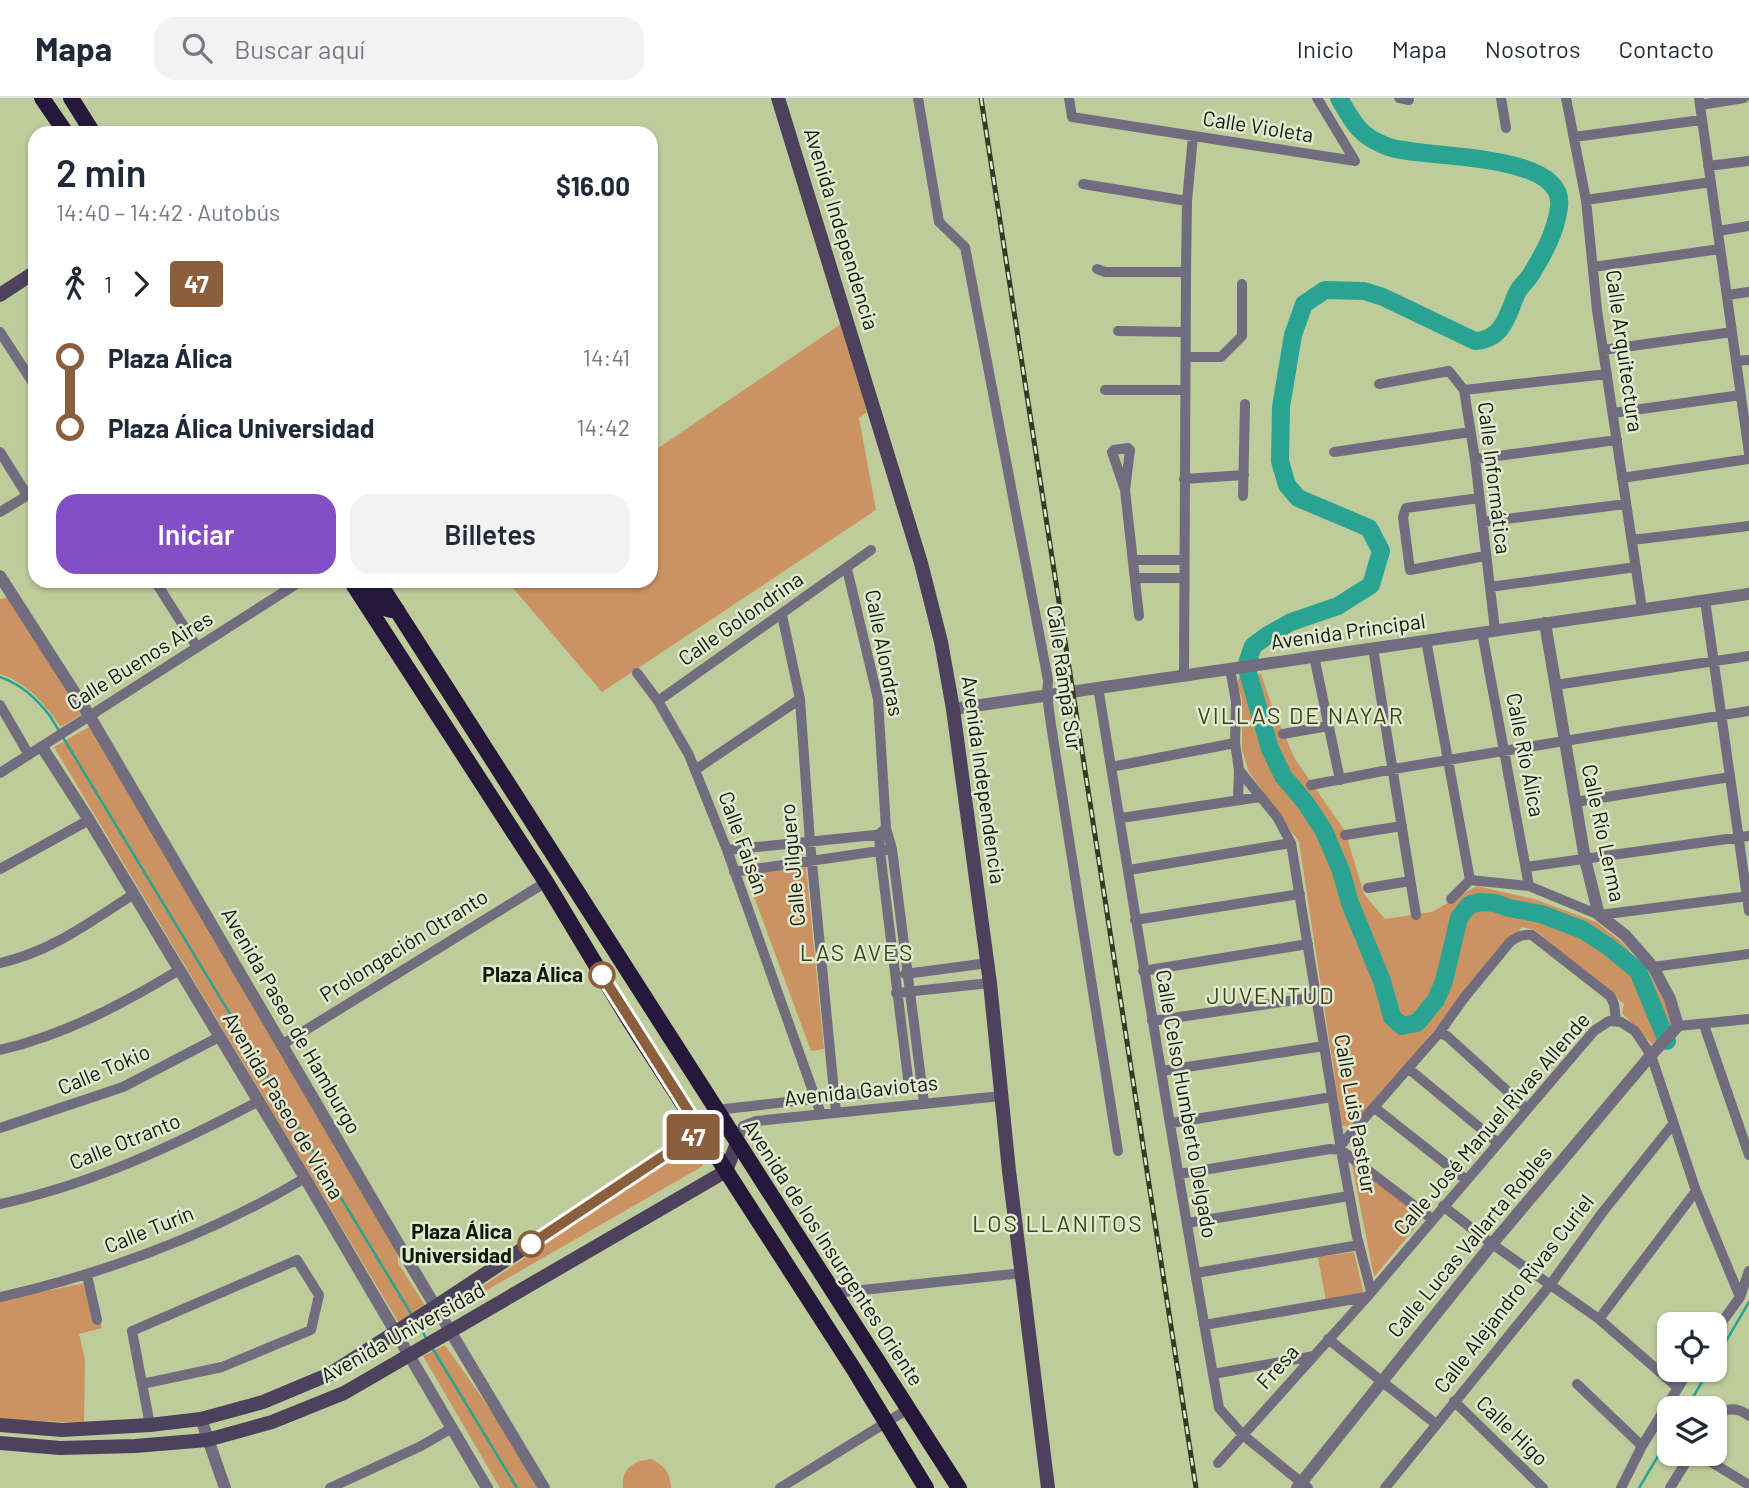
<!DOCTYPE html>
<html lang="es">
<meta charset="utf-8">
<style>
body{margin:0;font-family:Barlow,sans-serif;background:#f2f2f3;color:#1f2937;height:100vh;display:flex;flex-direction:column;font-size:26px;white-space:nowrap}
*{box-sizing:border-box;margin:0}
p{font-size:23px;color:#747a83}
.icon{flex:none;width:38px;height:38px;fill:none;stroke:currentColor;stroke-width:2;stroke-linecap:round;stroke-linejoin:round}
.map{position:relative;flex:1;overflow:hidden}
.drawer{position:absolute;left:28px;top:28px;width:630px;height:462px;display:flex;flex-direction:column;background:#fff;border-radius:21px;box-shadow:0 2px 5px #0004}
.drawer>*{flex:none}
.badge{padding:0 14px;border-radius:5px;font-size:24px;line-height:46px}
.tools{position:absolute;left:1657px;top:1214px;display:grid;gap:14px}
.tools a{display:grid;place-items:center;width:70px;height:70px;border-radius:14px;background:#fff;box-shadow:0 2px 5px #0004;font-size:35px}
.map>.badge{position:absolute;translate:-50% -50%;box-shadow:0 0 0 4px #fff}
.legs{display:flex;align-items:center;gap:10px;height:77px;padding:0 28px;font-size:23px}
.legs p{margin-inline-start:auto}
.summary{display:flex;align-items:center;justify-content:space-between;height:119px;padding:0 28px}
h1{font-size:38px;font-weight:600;line-height:52px}
.button{display:flex;gap:14px;margin-top:auto;padding:14px 28px}
.button a{flex:1;height:80px;border-radius:21px;background:#834fc7;color:#fff;font-size:28px;font-weight:600;line-height:80px;text-align:center}
.button a+a{background:#f2f2f3;color:#1f2937}
ul{padding:0 28px;list-style:none}
li{display:flex;align-items:center;gap:24px;height:70px;font-size:26px}
li i{display:grid;place-items:center;width:10px;height:100%;margin:0 9px;background:currentColor}
li i::after{content:'';width:18px;height:18px;margin:-9px;border:5px solid;border-radius:50%;background:#fff}
li p{margin-inline-start:auto}
li:first-child i{background:linear-gradient(#0000 50%,currentColor 0)}
li:last-child i{background:linear-gradient(currentColor 50%,#0000 0)}
header{display:flex;align-items:center;gap:42px;box-sizing:border-box;height:98px;padding:0 35px;background:#fff;border-bottom:2px solid #e0e1e3}
header strong{font-size:33px}
nav{display:flex;gap:38px;margin-inline-start:auto;font-size:24px}
.search{width:490px;height:63px;background:#f2f2f3;display:flex;align-items:center;gap:18px;box-sizing:border-box;padding:0 24px;border-radius:21px;color:#747a83;font-size:26px}
.map>svg:first-child{display:block}
.green{fill:#cb9262}
.lines{fill:none;stroke-linecap:round;stroke-linejoin:round}
.stream{stroke:#29a492;stroke-width:2.5}
.river{stroke:#29a492;stroke-width:18}
.minor{stroke:#726c7f;stroke-width:10}
.tertiary{stroke:#726c7f;stroke-width:12}
.secondary{stroke:#4c425d;stroke-width:14}
.trunk{stroke:#26183a;stroke-width:16}
.rail-casing{stroke:#353b23;stroke-width:5}
.rail{stroke:#e2e9d0;stroke-width:2.5;stroke-dasharray:8;stroke-linecap:butt}
.line-1-casing{stroke:#fff;stroke-width:16}
.line-1{stroke:#8b5e3c;stroke-width:10}
.stop-1-dot{fill:#fff;stroke:#8b5e3c;stroke-width:3.5}
.labels{text-anchor:middle;stroke-width:5;stroke-linejoin:round;paint-order:stroke}
.street-label{font-size:21px;fill:#131705;stroke:#e2e9d0}
.stop-label{font-size:21px;font-weight:bold;fill:#131705;stroke:#e2e9d0;text-anchor:end}
.neighbourhood-label{font-size:23px;letter-spacing:2px;fill:#3b4518;stroke:#e2e9d0}
</style>
<header>
<strong>Mapa</strong>
<div class="search"><svg class="icon" aria-label="search" viewBox="0 0 24 24"><circle cx="10" cy="10" r="6"/><path d="M15 15l6 6"/></svg>Buscar aquí</div>
<nav><a>Inicio</a><a>Mapa</a><a>Nosotros</a><a>Contacto</a></nav>
</header>
<div class="map">
<svg width="1749" height="1390" viewBox="0 0 1749 1390">
<rect width="100%" height="100%" fill="#becc9b"/>
<path class="green" d="M841,226L867,314L859,320L876,412L602,594L507,483H651V355Z
M9,499L84,615L61,629C44,606 28,585 0,576V501Z
M1261,576L1273,611L1295,661L1345,733L1364,796L1385,821L1432,814L1477,788L1534,801L1596,824L1622,844L1651,879L1677,927L1655,949L1622,915L1624,906L1535,832L1522,829L1493,861L1355,1028L1351,1030L1342,1027L1299,744L1249,674L1242,652V601L1237,586L1239,579Z
M89,629L397,1148L398,1165L426,1209L399,1225L54,649Z
M806,769L824,951L811,953L746,777Z
M690,1047L703,1068L454,1211L451,1210Z
M1351,1062L1424,1119L1374,1179Z
M1354,1154L1364,1197L1326,1203L1318,1159Z
M90,1184L102,1230L79,1236L85,1262L84,1325L0,1321V1202Z
M445,1247L490,1311L537,1390H500L423,1258Z
M651,1361C665,1368 670,1374 671,1390H623C621,1371 633,1363 651,1361Z"/>
<g class="lines">
<path class="stream" d="M0,579C22,587 36,600 50,618L413,1219
M419,1227L426,1240
M431,1248L517,1390
M1715,1262L1749,1204
M1686,1311L1709,1272
M1639,1390L1670,1338"/>
<path class="river" d="M1339,0C1353,24 1358,37 1386,48C1420,62 1567,52 1559,109C1556,134 1543,157 1530,178C1526,184 1520,188 1517,195C1507,217 1504,241 1475,243L1383,199L1364,193L1325,192L1304,206L1293,237L1281,309L1280,363L1287,387L1298,400L1369,430L1381,453L1371,487L1338,508L1291,524L1268,537L1253,548L1246,568L1270,651L1283,678L1305,704L1324,733L1341,773L1350,805L1382,883L1392,919L1402,928L1417,925L1436,902L1444,883L1459,820L1469,807L1480,804L1495,805L1509,810L1541,816L1583,832L1609,849L1638,873L1667,943"/>
<path class="minor" d="M918,0L939,124L965,149L1048,582L1047,597L1051,627L1118,1053
M1069,0L1072,19L1355,63
M1317,0L1355,63
M1399,0L1409,2
M1501,0L1506,30
M1566,0L1586,102L1597,212L1642,511
M1699,0L1749,355
M1700,7L1744,0
M1574,39L1701,22
M1708,68L1749,63
M1083,86L1187,103
M1586,102L1711,84
M1718,133L1749,128
M1593,169L1720,151
M1097,171L1105,174H1186
M1727,197L1749,194
M1118,233L1185,234
M0,234L35,288
M1603,252L1732,234
M1186,259H1221L1242,238V186
M1736,263L1749,262
M1379,286L1449,273L1464,292
M1105,292H1185
M1613,315L1741,297
M0,354L27,397
M1334,354L1470,334
M1475,361L1617,342
M1622,380L1749,361
M1184,381L1244,377
M1125,392L1112,354L1114,352L1128,350L1130,352L1125,392L1139,518
M1243,398L1245,306
M1479,400L1406,410L1403,419L1410,472L1485,458
M0,414L35,393
M1482,424L1626,406
M1632,442L1749,428
M1133,462H1184
M847,471L878,601L886,730L892,751L924,1005
M1135,480H1184
M155,483L197,549
M1490,489L1636,469
M1705,502L1749,813
M782,517L800,601L810,744L836,1015
M1495,532L1475,361L1464,292L1607,276
M1482,534L1529,788
M1426,542L1470,782
M1373,550L1416,817
M1314,558L1340,682
M1230,570L1236,604L1235,645L1239,672L1277,719L1291,745L1341,1052L1357,1139L1371,1193
M637,575L658,603L689,657L727,752L821,1016
M1184,577L1186,174L1187,103L1193,38
M1555,587L1749,558
M1098,589C1137,829 1176,1070 1219,1310L1243,1337L1308,1390
M658,603L871,452
M0,607L29,657
M1283,636L1328,628
M1111,669L1235,645
M695,672L800,601
M0,675L301,483
M1311,687L1393,671L1749,613
M1238,702L1239,672
M1575,704L1730,679
M1121,720L1260,699
M1345,737L1402,728
M727,752L885,736
M1526,769L1749,738
M0,771L89,722
M1129,772L1291,745
M734,774L886,752
M1368,790L1410,783
M1451,801L1470,782L1529,788L1599,817L1749,798
M1135,822L1300,796
M0,865C51,854 91,823 134,796
M1653,869L1749,856
M1143,873L1308,846
M905,876L988,865
M896,895L990,885
M1152,923L1316,899
M1704,927L1749,1057
M1678,928L1749,921
M1439,935L1447,938L1526,1010
M283,946L546,784
M0,952C64,937 123,906 179,872
M1409,971L1497,1044
M1161,973L1324,948
M1375,1010L1465,1081
M716,1012L903,991L909,988L880,753L879,736L886,730
M1171,1025L1332,999
M0,1030L123,989L219,939
M737,1044L743,1028L756,1023L1001,998
M1340,1048L1439,935L1464,900L1510,844C1517,839 1522,836 1532,837L1610,898L1614,906L1616,923
M1179,1076L1330,1051L1341,1052L1432,1121
M0,1106C93,1086 175,1047 259,1003
M1443,1108L1492,1146L1599,1221L1677,1289
M1187,1125L1349,1098
M1196,1175L1359,1147
M87,1177L97,1222
M834,1195L1022,1175
M0,1199C107,1175 211,1136 305,1080
M1599,1221L1696,1093
M1204,1227L1366,1199
M1715,1234L1740,1199L1749,1173
M1328,1241L1436,1326
M1213,1276L1314,1258
M142,1286L222,1269L311,1232L319,1197L297,1162L132,1233L150,1327
M1577,1286L1642,1348
M1454,1303L1543,1390
M1715,1317C1726,1310 1738,1309 1749,1318
M1698,1356L1749,1387
M1218,1365L1367,1199L1594,933L1609,923L1621,924L1635,933L1651,957L1696,1093L1740,1199
M330,1390L421,1348L452,1330
M780,1390L908,1311
M1385,1390L1550,1187L1602,1115L1673,1026
M1621,1390L1642,1348L1689,1272
M1670,1390L1691,1356"/>
<path class="tertiary" d="M0,478L89,617L413,1171L544,1390
M953,611L1749,496
M42,649L89,722L305,1080L487,1390
M201,1321L225,1390
M1297,1390L1492,1146L1651,957L1678,928L1670,901L1653,869L1625,837L1599,817L1585,761L1545,525"/>
<path class="secondary" d="M778,0L921,465L941,544L953,611L990,885L1009,1073L1048,1390
M0,197L35,174
M0,1327L62,1332L150,1327L201,1321L263,1304L330,1276L435,1209L695,1037L716,1012
M0,1345L60,1350L135,1348L207,1342L272,1324L344,1295L726,1073L737,1045"/>
<path class="trunk" d="M42,0L66,35
M71,0L93,35
M351,483L546,784L629,922L855,1273L926,1390
M378,483L959,1390
M363,485C372,497 380,514 397,512"/>
<g class="rail-casing">
<path id="rail" d="M981,0L1196,1390"/>
</g>
<use href="#rail" class="rail"/>
</g>
<g class="lines">
<g class="line-1-casing">
<path id="line-1" d="M531,1146L701,1033L602,877"/>
</g>
<use href="#line-1" class="line-1"/>
</g>
<g class="stop-1-dot">
<circle cx="602" cy="877" r="12"/>
<circle cx="531" cy="1146" r="12"/>
</g>
<g class="labels">
<g class="street-label">
<text transform="translate(1258 29) rotate(9)" y="7">Calle Violeta</text>
<text transform="translate(841 131) rotate(73)" y="7">Avenida Independencia</text>
<text transform="translate(1624 253) rotate(82)" y="7">Calle Arquitectura</text>
<text transform="translate(1494 380) rotate(83)" y="7">Calle Informática</text>
<text transform="translate(741 521) rotate(-35)" y="7">Calle Golondrina</text>
<text transform="translate(1348 534) rotate(-8)" y="7">Avenida Principal</text>
<text transform="translate(884 555) rotate(79)" y="7">Calle Alondras</text>
<text transform="translate(140 563) rotate(-32)" y="7">Calle Buenos Aires</text>
<text transform="translate(1064 580) rotate(82)" y="7">Calle Rampa Sur</text>
<text transform="translate(1525 657) rotate(79)" y="7">Calle Río Álica</text>
<text transform="translate(983 682) rotate(82)" y="7">Avenida Independencia</text>
<text transform="translate(1603 735) rotate(78)" y="7">Calle Río Lerma</text>
<text transform="translate(743 745) rotate(70)" y="7">Calle Faisán</text>
<text transform="translate(793 767) rotate(-95)" y="7">Calle Jilguero</text>
<text transform="translate(404 848) rotate(-32)" y="7">Prolongación Otranto</text>
<text transform="translate(291 923) rotate(60)" y="7">Avenida Paseo de Hamburgo</text>
<text transform="translate(104 972) rotate(-23)" y="7">Calle Tokio</text>
<text transform="translate(861 993) rotate(-6)" y="7">Avenida Gaviotas</text>
<text transform="translate(1186 1006) rotate(80)" y="7">Calle Celso Humberto Delgado</text>
<text transform="translate(283 1008) rotate(59)" y="7">Avenida Paseo de Viena</text>
<text transform="translate(1355 1016) rotate(80)" y="7">Calle Luis Pasteur</text>
<text transform="translate(1492 1026) rotate(-49)" y="7">Calle José Manuel Rivas Allende</text>
<text transform="translate(125 1044) rotate(-22)" y="7">Calle Otranto</text>
<text transform="translate(149 1132) rotate(-22)" y="7">Calle Turín</text>
<text transform="translate(1470 1144) rotate(-50)" y="7">Calle Lucas Vallarta Robles</text>
<text transform="translate(833 1155) rotate(57)" y="7">Avenida de los Insurgentes Oriente</text>
<text transform="translate(1514 1196) rotate(-52)" y="7">Calle Alejandro Rivas Curiel</text>
<text transform="translate(403 1235) rotate(-29)" y="7">Avenida Universidad</text>
<text transform="translate(1278 1269) rotate(-48)" y="7">Fresa</text>
<text transform="translate(1512 1333) rotate(44)" y="7">Calle Higo</text>
</g>
<g class="stop-label">
<text x="583" y="884">Plaza Álica</text>
<text x="512" y="1141">Plaza Álica<tspan x="512" dy="24">Universidad</tspan></text>
</g>
<g class="neighbourhood-label">
<text x="1301" y="626">VILLAS DE NAYAR</text>
<text x="857" y="863">LAS AVES</text>
<text x="1271" y="906">JUVENTUD</text>
<text x="1058" y="1134">LOS LLANITOS</text>
</g>
</g>
</svg>
<div class="tools">
<a><svg class="icon" aria-label="locate" viewBox="0 0 24 24"><circle cx="12" cy="12" r="6"/><path d="M12 2v4M12 18v4M2 12h4M18 12h4"/></svg></a>
<a><svg class="icon" aria-label="layers" viewBox="0 0 24 24"><path d="M12 4l9 5-9 5-9-5zM3 14l9 5 9-5"/></svg></a>
</div>
<b class="badge" style="left:693px;top:1039px;background:#8b5e3c;color:#fff">47</b>
<section class="drawer">
<div class="summary"><div><h1>2 min</h1><p>14:40 – 14:42 · Autobús</p></div><b>$16.00</b></div>
<div class="legs"><svg class="icon" aria-label="walk" viewBox="0 0 24 24"><circle cx="13" cy="4" r="2"/><path d="M13 8l-2 6 4 7M11 14l-3 7M7 12l3-4h3l4 4"/></svg>1<svg class="icon" aria-label="forward" viewBox="0 0 24 24"><path d="M9 5l7 7-7 7"/></svg><b class="badge" style="background:#8b5e3c;color:#fff">47</b></div>
<ul>
<li><i style="color:#8b5e3c"></i><b>Plaza Álica</b><p>14:41</p></li>
<li><i style="color:#8b5e3c"></i><b>Plaza Álica Universidad</b><p>14:42</p></li>
</ul>
<div class="button"><a>Iniciar</a><a>Billetes</a></div>
</section>
</div>
